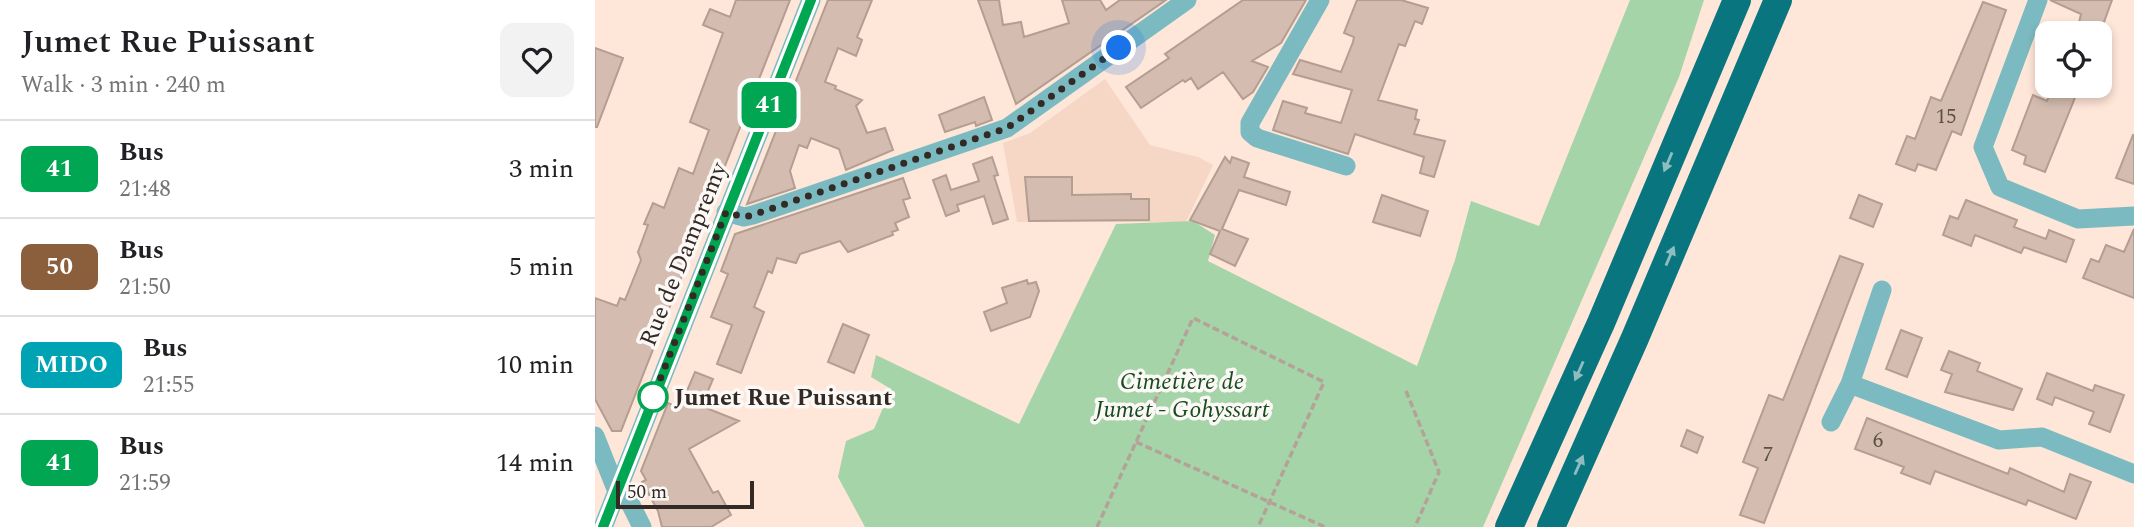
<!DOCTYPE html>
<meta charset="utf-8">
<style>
body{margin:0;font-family:Spectral,serif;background:#f2f2f2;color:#202124;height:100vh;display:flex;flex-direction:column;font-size:26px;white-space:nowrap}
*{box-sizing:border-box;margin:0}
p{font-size:23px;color:#757577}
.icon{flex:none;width:38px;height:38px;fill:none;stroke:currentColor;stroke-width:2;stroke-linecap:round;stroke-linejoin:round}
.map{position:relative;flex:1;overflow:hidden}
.sheet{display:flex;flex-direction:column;background:#fff;width:595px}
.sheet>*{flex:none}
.badge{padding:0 14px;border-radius:10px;font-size:24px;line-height:46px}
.buttons{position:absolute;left:1440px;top:21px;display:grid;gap:14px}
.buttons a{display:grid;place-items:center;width:77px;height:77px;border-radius:14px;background:#fff;box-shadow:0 4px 10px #0003;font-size:35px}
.scale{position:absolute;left:21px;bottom:18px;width:138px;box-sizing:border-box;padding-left:7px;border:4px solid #332a25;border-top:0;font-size:19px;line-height:24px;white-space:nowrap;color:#332a25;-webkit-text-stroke:5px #fcf8f5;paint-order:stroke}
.you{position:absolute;width:35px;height:35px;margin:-18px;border:5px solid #fff;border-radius:50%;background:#1a73e8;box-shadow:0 0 0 10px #1a73e833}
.map>.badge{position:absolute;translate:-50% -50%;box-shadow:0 0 0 4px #fff}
.round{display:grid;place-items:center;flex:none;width:74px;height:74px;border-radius:14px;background:#f2f2f2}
.summary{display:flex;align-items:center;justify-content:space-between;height:119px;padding:0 21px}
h1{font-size:33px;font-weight:600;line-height:52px}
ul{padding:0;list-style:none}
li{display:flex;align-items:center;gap:21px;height:98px;padding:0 21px;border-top:2px solid #e0e0e0}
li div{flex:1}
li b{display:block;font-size:26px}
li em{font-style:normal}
li .badge{min-width:77px;font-weight:700;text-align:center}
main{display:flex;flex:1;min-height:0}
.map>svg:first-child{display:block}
.built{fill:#f6d7c6}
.green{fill:#a5d4a9}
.building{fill:#d4bdb0;stroke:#b49d91;stroke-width:2}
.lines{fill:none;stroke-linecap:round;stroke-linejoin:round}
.path{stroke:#b4a197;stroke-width:3.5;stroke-dasharray:7 3.5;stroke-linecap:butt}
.minor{stroke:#7cbac1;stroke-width:19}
.highway{stroke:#09757e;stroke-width:28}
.oneway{fill:#8fbdbf}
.line-casing{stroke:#fff;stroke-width:16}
.line{stroke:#00a651;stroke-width:10}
.walk{stroke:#332a25;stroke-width:7;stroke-dasharray:0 12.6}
.stop-dot{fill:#fff;stroke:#00a651;stroke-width:3.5}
.labels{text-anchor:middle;stroke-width:7;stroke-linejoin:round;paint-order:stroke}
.number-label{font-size:21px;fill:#5b4f48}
.street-label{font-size:24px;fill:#332a25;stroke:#fcf8f5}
.park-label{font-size:24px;font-style:italic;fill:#174b20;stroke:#fcf8f5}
.stop-label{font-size:24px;font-weight:bold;fill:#332a25;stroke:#fcf8f5;text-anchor:start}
</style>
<main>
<section class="sheet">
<div class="summary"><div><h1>Jumet Rue Puissant</h1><p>Walk · 3 min · 240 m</p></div><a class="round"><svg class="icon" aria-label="heart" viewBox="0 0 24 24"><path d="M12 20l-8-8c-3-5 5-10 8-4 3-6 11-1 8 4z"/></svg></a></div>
<ul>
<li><span class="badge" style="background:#00a651;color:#fff">41</span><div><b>Bus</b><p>21:48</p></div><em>3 min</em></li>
<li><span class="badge" style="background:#8b5e3c;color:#fff">50</span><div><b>Bus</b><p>21:50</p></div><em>5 min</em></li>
<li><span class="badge" style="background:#00a3b4;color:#fff">MIDO</span><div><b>Bus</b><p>21:55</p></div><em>10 min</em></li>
<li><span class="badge" style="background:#00a651;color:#fff">41</span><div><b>Bus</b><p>21:59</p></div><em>14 min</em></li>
</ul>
</section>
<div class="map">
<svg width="1539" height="527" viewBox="0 0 1539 527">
<rect width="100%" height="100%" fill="#fee6d8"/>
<path class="built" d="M510,79L555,145L603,157L618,165L591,222H422L408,143L435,133Z"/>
<path class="green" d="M1035,0H1109L1084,77L888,527H270L243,477L251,441L279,429L296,389L276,377L281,355L424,424L521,224L598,221L620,235L613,261L822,366L860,260L876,201L944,226Z"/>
<path class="building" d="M141,0H195L26,431H17L0,399V298L22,306L25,298L30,300L46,260L43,252L53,225L49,224L58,203L69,208L84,168L98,174L114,130L95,122L128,33L108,25L115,9L135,17Z
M233,0H277L262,37L267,40L261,56L243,48L230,82L241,86L240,89L267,100L261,106L272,133L290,128L298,150L251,170L244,149L216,138L212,148L204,145L195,171L200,188L152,204Z
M383,0H404L408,25L426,22L429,37L474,23L467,0H505L511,10L525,0H571L421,104Z
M648,0H711L686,43L657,61L673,67L658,92L648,99L628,72L603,89L596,78L590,82L588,80L546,108L531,87L574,58L570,54Z
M762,0H806L833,8L827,24L820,21L810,46L804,44L783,100L822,110L820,119L824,120L819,134L850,141L839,177L825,173L829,157L760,134L753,154L678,130L688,101L712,108L710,113L746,123L757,90L698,74L705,60L746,72L758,42L759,37L749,33Z
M1455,0H1517L1505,33L1483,27L1486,14Z
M1388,2L1411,10L1366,135L1357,131L1341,170L1323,164L1320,171L1301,164L1312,136L1320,139L1336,97L1346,101Z
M0,48L28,58L2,127H0Z
M1458,87L1481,95L1450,172L1429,164L1431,156L1417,150L1438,95L1452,101Z
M389,97L397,120L381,126L380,122L350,132L344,115Z
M1538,135H1539V184L1521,178Z
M397,157L403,175L399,176L413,219L398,224L389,196L362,205L364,211L351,216L338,180L351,175L356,190L384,181L378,164Z
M630,157L635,163L637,157L654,163L649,177L695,192L691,205L644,190L627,229L653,239L640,266L615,254L625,231L595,220Z
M430,177H477V195L536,194V199H554V220L434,221Z
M308,178L315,198L308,200L314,217L300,223L303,230L297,232L298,235L253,252L245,241L205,254L201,263L182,258L177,273L173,271L159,307L169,312L146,373L122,364L137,325L116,317L133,274L126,271L140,234Z
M787,195L833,211L825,236L778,222Z
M1264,195L1287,204L1278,227L1255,218Z
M1371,200L1422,220L1419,227L1451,239L1454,230L1479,240L1471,262L1429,247L1426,253L1380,235L1376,246L1348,235L1355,216L1363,219Z
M1539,229V298L1488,278L1496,259L1504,262L1511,245L1529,252Z
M1245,256L1268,264L1169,523L1145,515L1163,468L1148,462L1174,395L1188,400Z
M432,280L433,284L441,282L444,291L435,317L396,331L389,312L412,303L407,288Z
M248,324L274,335L259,373L233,362Z
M1306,330L1327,338L1312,377L1291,369Z
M1354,351L1385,363L1382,371L1427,389L1418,410L1350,392L1357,374L1346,370Z
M100,372L118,379L110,398L114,400L111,408L144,421L94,449L118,493L123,491L136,515L116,527H67L63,511L47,482L51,480L46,471L73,403L80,406L87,389L92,391Z
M1452,373L1498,391L1500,385L1529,395L1515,432L1494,424L1499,412L1460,397L1457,405L1442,399Z
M1272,418L1413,474L1415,468L1469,492L1475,474L1496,482L1481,519L1433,500L1431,505L1340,471L1335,484L1306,473L1309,467L1260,449Z
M1092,430L1108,437L1102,453L1086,446Z"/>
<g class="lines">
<path class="path" d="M811,391L844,472L820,527
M541,442L730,527
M502,527L598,318L729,382L663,527"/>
<path class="minor" d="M725,0L655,123V132L662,138L751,166
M1443,0L1388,147L1405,187L1483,219L1539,216
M131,212L149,217L158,215L412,128L592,0
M1255,384L1404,440L1447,437L1539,474
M1236,422L1255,384L1287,290
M0,436L21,489L36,505L47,527
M8,527L216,0"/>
<path class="highway" d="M914,527L1006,323L1142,0
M956,527L1040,338L1183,0"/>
</g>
<defs><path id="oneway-solid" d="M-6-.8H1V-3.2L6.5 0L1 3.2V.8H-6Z" transform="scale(1.75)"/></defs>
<g class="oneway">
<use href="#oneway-solid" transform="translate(1073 162) rotate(113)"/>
<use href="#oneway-solid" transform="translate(1075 256) rotate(-67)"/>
<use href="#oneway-solid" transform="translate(984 371) rotate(114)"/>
<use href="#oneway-solid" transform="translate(984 465) rotate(-66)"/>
</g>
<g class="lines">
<g class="line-casing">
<path id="line" d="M8,527L216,0"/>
</g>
<use href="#line" class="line"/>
<path class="walk" d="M58,397L55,405L131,212L149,217L158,215L412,128L524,48"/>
</g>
<circle class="stop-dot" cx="58" cy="397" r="14"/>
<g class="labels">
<g class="number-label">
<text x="1351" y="123">15</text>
<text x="1283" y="447">6</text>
<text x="1173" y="461">7</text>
</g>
<g class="street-label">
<text transform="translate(88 254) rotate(-68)" y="8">Rue de Dampremy</text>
</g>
<g class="park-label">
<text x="587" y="389">Cimetière de<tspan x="587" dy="28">Jumet - Gohyssart</tspan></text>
</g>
<g class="stop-label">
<text x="79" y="405">Jumet Rue Puissant</text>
</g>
</g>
</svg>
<div class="buttons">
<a><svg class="icon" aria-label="locate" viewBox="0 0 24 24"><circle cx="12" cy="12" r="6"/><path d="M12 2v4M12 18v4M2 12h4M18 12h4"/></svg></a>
</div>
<div class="scale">50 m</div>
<div class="you" style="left:524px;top:48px"></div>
<b class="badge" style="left:174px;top:105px;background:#00a651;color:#fff">41</b>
</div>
</main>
